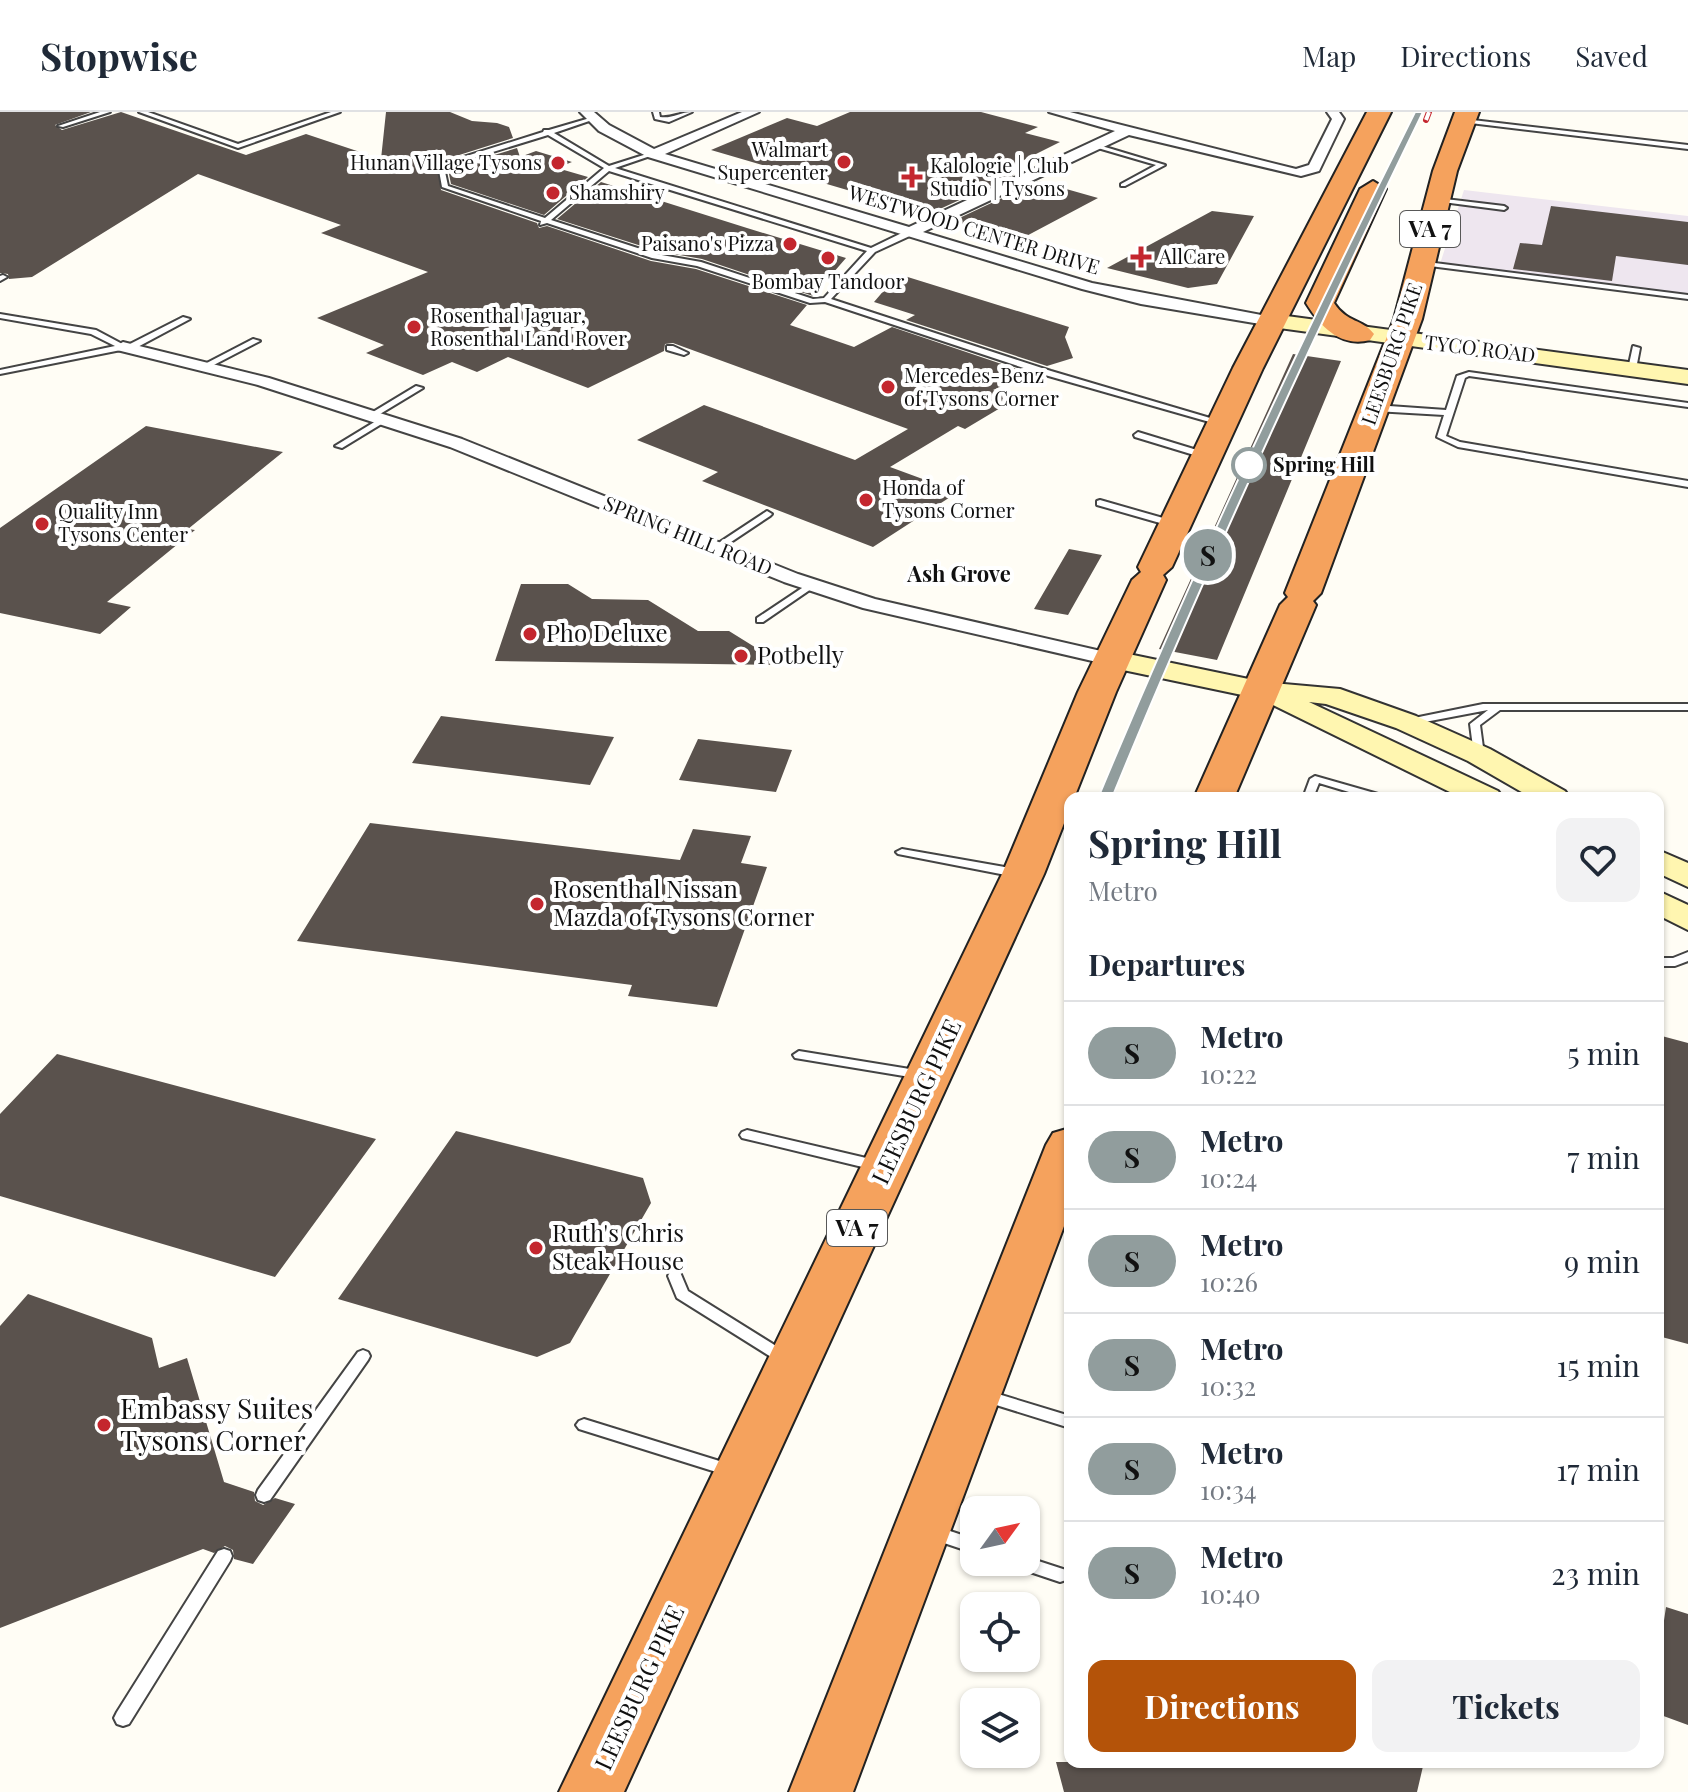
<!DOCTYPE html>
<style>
body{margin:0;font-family:"Playfair Display",serif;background:#f2f2f3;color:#1f2937;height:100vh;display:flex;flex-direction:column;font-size:30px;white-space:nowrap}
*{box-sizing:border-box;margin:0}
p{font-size:26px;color:#747a83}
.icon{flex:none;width:44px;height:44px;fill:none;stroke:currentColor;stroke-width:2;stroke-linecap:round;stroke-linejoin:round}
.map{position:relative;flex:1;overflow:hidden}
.drawer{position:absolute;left:1064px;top:680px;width:600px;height:976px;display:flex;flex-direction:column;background:#fff;border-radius:16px;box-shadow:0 2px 6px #0004}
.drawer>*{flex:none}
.badge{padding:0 16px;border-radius:26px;font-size:28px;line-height:52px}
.needle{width:52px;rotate:57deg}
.buttons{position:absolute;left:960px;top:1384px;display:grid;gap:16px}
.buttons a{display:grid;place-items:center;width:80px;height:80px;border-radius:16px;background:#fff;box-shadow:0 2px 6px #0004;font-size:40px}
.map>.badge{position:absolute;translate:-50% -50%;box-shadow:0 0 0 4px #fff}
h2{padding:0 24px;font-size:30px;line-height:72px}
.round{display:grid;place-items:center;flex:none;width:84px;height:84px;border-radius:16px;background:#f2f2f3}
.headline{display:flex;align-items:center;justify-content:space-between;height:136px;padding:0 24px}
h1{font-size:38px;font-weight:700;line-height:60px}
.action{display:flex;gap:16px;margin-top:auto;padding:16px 24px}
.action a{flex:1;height:92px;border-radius:16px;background:#b45309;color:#fff;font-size:32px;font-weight:700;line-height:92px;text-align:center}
.action a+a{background:#f2f2f3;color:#1f2937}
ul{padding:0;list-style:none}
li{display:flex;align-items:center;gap:24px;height:104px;padding:0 24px;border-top:2px solid #e0e1e3}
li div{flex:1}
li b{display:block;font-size:30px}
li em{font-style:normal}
li .badge{min-width:88px;font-weight:700;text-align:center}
header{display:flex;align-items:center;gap:48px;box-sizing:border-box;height:112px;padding:0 40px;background:#fff;border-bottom:2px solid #e0e1e3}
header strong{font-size:38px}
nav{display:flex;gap:44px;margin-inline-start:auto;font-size:28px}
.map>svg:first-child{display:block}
.industrial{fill:#eee6ef}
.building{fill:#5a524d}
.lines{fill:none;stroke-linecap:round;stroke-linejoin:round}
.lane-casing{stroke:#444;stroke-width:4}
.street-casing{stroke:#444;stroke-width:4}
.secondary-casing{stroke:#333;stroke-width:4}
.highway-casing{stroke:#222;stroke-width:4}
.lane{fill:#fff;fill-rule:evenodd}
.street{fill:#fff;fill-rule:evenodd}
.secondary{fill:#fff6b0;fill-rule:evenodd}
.highway{fill:#f5a25d;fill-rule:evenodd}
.rail-casing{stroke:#c4262e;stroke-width:6}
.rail{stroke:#fff;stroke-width:4;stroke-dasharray:11;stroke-linecap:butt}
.line{fill:#919d9d;stroke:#fff;stroke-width:2}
.poi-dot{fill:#c4262e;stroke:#fff;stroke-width:3}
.stop-dot{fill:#fff;stroke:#919d9d;stroke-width:4}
.labels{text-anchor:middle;stroke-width:8;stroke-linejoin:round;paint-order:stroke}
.far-poi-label{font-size:20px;fill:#111;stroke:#fff;text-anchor:start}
.far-street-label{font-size:20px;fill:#111;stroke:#fff}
.far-stop-label{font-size:20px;font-weight:bold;fill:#111;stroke:#fff;text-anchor:start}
.shield{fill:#fff;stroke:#585858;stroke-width:2}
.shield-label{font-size:22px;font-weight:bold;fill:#111}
.far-neighbourhood-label{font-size:22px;font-weight:bold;fill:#111;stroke:#fff}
.poi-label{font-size:24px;fill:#111;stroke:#fff;text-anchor:start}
.street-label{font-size:24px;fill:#111;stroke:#fff}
.near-poi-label{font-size:28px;fill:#111;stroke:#fff;text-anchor:start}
</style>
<header>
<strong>Stopwise</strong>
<nav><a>Map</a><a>Directions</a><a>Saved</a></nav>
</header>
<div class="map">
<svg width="1688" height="1680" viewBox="0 0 1688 1680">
<rect width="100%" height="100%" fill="#fffdf5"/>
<path class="industrial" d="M1464,78L1688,104V187L1439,155Z"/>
<path class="building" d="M0,0H91L55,13L62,18L121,0L246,43L306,22L381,47L386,0H450L472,9L497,11L509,15L513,26L437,50L441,78L537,111L539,116L547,114L651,149L696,157L807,193L790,213L854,235L892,215L1031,262L993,278L1017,286L965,317L958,314L890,355L958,380L873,435L702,369L718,360L637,328L704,293L855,348L908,317L673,231L665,232L664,239L588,276L508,245L477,260L452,250L423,263L366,241L384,233L317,206L428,160L321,121L341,113L198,62L32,165L9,167L8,162L0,161Z
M850,0H981L1038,15L1025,21L1060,30L1002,59L1014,63L929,102L711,38L787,6L817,14Z
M517,36L520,45L536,39L572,50L557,56L588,65L544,103L451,72L448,57Z
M1038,69L1098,86L1017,129L953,109Z
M601,70L747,116L846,146L813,184L702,147L657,139L557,107Z
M1551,94L1688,110V153L1616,144L1612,169L1513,157L1520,131L1542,133Z
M1212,99L1254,104L1217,172L1188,176L1107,156Z
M898,162L1069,215L1065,225L1073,246L1047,254L906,208L915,203L874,190Z
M1293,242L1341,249L1217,548L1159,537Z
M146,314L283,340L188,417L195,418L107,490L131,495L100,522L0,501V416Z
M1069,437L1102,443L1068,503L1034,497Z
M521,472H568L592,487L648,488L698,519H729L784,553L495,549Z
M441,604L614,625L590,673L412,651Z
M698,627L792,638L776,680L679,668Z
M370,711L680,748L693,717L751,724L741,751L767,755L717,895L628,884L632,873L297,829Z
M1658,923L1688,931V1232L1658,1224Z
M57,942L376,1027L275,1165L0,1084V1002Z
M456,1019L643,1066L651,1091L570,1231L537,1245L338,1187Z
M28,1182L152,1226L159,1256L187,1246L224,1370L254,1380L255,1389L263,1393L275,1386L295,1392L253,1452L234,1447L233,1438L225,1434L214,1441L203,1437L0,1516V1214Z
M1666,1495L1688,1502V1613L1658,1602V1549Z
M1056,1650H1424L1417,1680H1064Z"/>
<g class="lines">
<g class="lane-casing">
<path id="lane" d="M100,0H110L63,15L58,14Z
M139,0H148L238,32L331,0H340L238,36Z
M653,0H659L660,5C672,7 680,0 692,0L669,10L655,7Z
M590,6L595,7L554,21L609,54L653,40L656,42L615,56L871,136L908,118H914V122L875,140L831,187L1051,259L1227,311L1220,313L1045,263L825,190L810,191L697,154L652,146L547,111L540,113L541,109L442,75L438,53L543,20L544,18H549ZM548,23L604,56L545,106L448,74L444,55ZM609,59L867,139L824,186L813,187L701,150L656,142L551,108Z
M1464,7L1688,33V37L1462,10L1461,9Z
M1091,32H1095L1165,53L1125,74H1121V72L1156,53L1091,34Z
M1437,86L1504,94L1507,96L1504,98L1435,89L1434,88Z
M1419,149L1688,183V187L1422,153H1419Z
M3,163L7,165L0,169V164Z
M0,202L96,218L126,234L183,205L190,207L132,238L126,237L0,262V258L115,234L91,222L0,206Z
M253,227L260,229L208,256L201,254Z
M667,234H673L688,241L684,243L667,238Z
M1633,234L1640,236L1636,257L1632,259L1628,257Z
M1469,260L1688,291V295L1469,264L1465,266L1446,324L1460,330L1688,369V375L1458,335L1437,325L1444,303L1375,299L1371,296L1375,293L1446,298L1457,264Z
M416,274L423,276L375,305L368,303Z
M381,306L388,308L342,336L335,334Z
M1138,320L1210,342L1211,344L1204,346L1135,325L1134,323Z
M1100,388L1177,410L1179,412L1174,415L1097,393V389Z
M767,399L772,402L770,404L719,438H713L711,436Z
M811,470L816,473L814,475L763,510H757V506Z
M1483,592H1688V598H1500L1480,613L1484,643L1479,646L1474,643L1470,612L1488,598L1409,613L1404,610L1409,607Z
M1315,664L1385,684L1386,686H1369L1319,671L1313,686H1303L1310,667Z
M902,737L1016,757L1022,761L1016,765L898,742L896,740Z
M1688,840V849L1675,854H1658V846H1673Z
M799,939L922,959L927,960L928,963L927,966L922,967L795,946L793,943Z
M747,1018L879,1049L884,1051L886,1054L884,1057L879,1059L742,1026L740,1023L742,1020Z
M675,1159L680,1160L688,1179L789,1242L791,1246L789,1250L784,1252L779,1250L677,1186L668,1164L670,1160Z
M363,1238L368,1240L370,1244L368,1248L270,1388L264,1390L258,1388L256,1383L258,1378L358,1240Z
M985,1278L1070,1304V1316L980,1288L978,1284L980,1280Z
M584,1307L729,1352L734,1353L737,1358L734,1363L729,1364L579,1317L576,1313L579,1309Z
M935,1414L974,1427V1441L929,1426L927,1421L929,1416Z
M224,1437L230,1439L232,1444L230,1449L129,1612L123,1614L117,1612L114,1606L117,1600L218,1439Z
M1026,1445L1066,1458L1068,1463L1066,1468L1060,1470L1015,1455L1013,1450H1026Z"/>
</g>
<g class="street-casing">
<path id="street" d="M580,0H594L609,13L654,37L742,0H759L665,42L909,115L1115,19L1049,0H1070L1296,57L1309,53L1332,7L1327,0H1339L1344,7L1319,59L1301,64L1129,23L923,120L1092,171L1277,206L1280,209L1272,214L1141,192L1082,177L648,45L599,19Z
M123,230L269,266L462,327L798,462L875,487L1114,542L1124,548L1114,554L863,496L784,470L450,335L258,273L117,238L115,235Z"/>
</g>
<g class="secondary-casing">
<path id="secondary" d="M1272,202L1688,258V272L1264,214L1261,209Z
M1114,539L1263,570L1340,577L1416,604L1490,637L1565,679L1570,686H1532L1468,649L1396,616L1326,592L1309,590L1498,679L1503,686H1462L1261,587L1104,554L1100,548L1104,542Z
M1658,738L1688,751V775L1658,761Z
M1658,779L1688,793V818L1658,803Z"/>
</g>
<g class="highway-casing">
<path id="highway" d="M1367,0H1391L1263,256L1172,455L1163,463L1166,468L1116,580L1074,686H1070V696L1044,762L624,1680H559L1002,762L1078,580L1132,468L1141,460L1138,455L1233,256Z
M1455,0H1479L1457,59L1422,207L1321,481L1313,489L1316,493L1234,686H1194L1280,493L1288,485L1285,481L1394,207L1433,59Z
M1373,69L1386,77L1334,191C1347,211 1363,207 1374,222L1370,228C1340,236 1320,214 1306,191L1360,77Z
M1070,1016V1098L853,1680H789L1046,1033L1053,1021Z"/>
</g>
<use href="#lane" class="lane"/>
<use href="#street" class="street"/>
<use href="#secondary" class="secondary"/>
<use href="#highway" class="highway"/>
<g class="rail-casing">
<path id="rail" d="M1426,8L1429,0"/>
</g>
<use href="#rail" class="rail"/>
</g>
<path class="line" d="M1415,0H1423C1313,226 1207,453 1112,686L1100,689L1098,686C1195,453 1302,226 1415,0Z"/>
<g class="poi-dot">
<circle cx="844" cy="50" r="8"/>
<circle cx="558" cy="51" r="8"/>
<path d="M908 53h8v8h8v8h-8v8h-8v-8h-8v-8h8z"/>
<circle cx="553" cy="81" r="8"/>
<circle cx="790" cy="132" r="8"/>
<path d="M1137 133h8v8h8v8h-8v8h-8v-8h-8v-8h8z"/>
<circle cx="828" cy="146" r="8"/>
<circle cx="414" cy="215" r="8"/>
<circle cx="888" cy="275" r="8"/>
<circle cx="866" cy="388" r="8"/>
<circle cx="42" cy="412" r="8"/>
<circle cx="530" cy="522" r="8"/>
<circle cx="741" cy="544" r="8"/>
<circle cx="537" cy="792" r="8"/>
<circle cx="536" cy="1136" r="8"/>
<circle cx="104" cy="1313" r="8"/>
</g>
<circle class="stop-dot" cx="1249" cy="353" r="16"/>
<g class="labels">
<g class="far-poi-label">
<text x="828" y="45" text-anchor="end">Walmart<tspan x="828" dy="23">Supercenter</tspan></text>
<text x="542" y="58" text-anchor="end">Hunan Village Tysons</text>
<text x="930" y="61">Kalologie | Club<tspan x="930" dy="23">Studio | Tysons</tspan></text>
<text x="569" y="88">Shamshiry</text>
<text x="774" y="139" text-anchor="end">Paisano's Pizza</text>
<text x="1159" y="152">AllCare</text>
<text x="828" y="177" text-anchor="middle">Bombay Tandoor</text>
<text x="430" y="211">Rosenthal Jaguar,<tspan x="430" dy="23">Rosenthal Land Rover</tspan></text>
<text x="904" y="271">Mercedes-Benz<tspan x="904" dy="23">of Tysons Corner</tspan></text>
<text x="882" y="383">Honda of<tspan x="882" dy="23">Tysons Corner</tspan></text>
<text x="58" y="407">Quality Inn<tspan x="58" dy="23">Tysons Center</tspan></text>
</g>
<g class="far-street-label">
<text transform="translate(974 118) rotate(17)" y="7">WESTWOOD CENTER DRIVE</text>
<text transform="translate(1480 237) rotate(7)" y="7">TYCO ROAD</text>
<text transform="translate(1392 242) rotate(-71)" y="7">LEESBURG PIKE</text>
<text transform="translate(688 424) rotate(22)" y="7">SPRING HILL ROAD</text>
</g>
<g class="far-stop-label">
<text x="1273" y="360">Spring Hill</text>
</g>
<g class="shield">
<rect x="1400" y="99" width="60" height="36" rx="6"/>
<rect x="827" y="1098" width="60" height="36" rx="6"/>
</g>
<g class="shield-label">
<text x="1430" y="125">VA 7</text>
<text x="857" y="1124">VA 7</text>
</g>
<g class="far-neighbourhood-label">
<text x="959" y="470">Ash Grove</text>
</g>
<g class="poi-label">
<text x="546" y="530">Pho Deluxe</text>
<text x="757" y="552">Potbelly</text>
<text x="553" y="786">Rosenthal Nissan<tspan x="553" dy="28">Mazda of Tysons Corner</tspan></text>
<text x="552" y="1130">Ruth's Chris<tspan x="552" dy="28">Steak House</tspan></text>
</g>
<g class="street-label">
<text transform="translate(917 990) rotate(-65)" y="8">LEESBURG PIKE</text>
<text transform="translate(640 1576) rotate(-65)" y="8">LEESBURG PIKE</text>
</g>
<g class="near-poi-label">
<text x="120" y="1307">Embassy Suites<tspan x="120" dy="32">Tysons Corner</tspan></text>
</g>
</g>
</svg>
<div class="buttons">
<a><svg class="needle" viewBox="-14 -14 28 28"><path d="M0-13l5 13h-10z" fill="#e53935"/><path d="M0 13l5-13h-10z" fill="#747a83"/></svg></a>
<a><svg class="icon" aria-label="locate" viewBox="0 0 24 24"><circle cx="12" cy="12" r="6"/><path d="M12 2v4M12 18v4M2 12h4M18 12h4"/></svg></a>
<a><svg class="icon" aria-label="layers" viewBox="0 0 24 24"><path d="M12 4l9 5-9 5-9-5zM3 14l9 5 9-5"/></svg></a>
</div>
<b class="badge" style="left:1208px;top:443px;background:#919d9d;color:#111">S</b>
<section class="drawer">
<div class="headline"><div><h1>Spring Hill</h1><p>Metro</p></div><a class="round"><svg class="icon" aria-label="heart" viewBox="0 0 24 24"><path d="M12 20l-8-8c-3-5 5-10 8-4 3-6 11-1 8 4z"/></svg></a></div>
<h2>Departures</h2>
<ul>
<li><span class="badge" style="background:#919d9d;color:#111">S</span><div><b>Metro</b><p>10:22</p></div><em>5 min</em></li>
<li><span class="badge" style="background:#919d9d;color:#111">S</span><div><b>Metro</b><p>10:24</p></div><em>7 min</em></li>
<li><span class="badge" style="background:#919d9d;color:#111">S</span><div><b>Metro</b><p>10:26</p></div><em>9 min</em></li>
<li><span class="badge" style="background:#919d9d;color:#111">S</span><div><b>Metro</b><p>10:32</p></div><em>15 min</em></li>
<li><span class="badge" style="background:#919d9d;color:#111">S</span><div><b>Metro</b><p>10:34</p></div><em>17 min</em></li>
<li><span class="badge" style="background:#919d9d;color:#111">S</span><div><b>Metro</b><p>10:40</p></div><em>23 min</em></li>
</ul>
<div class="action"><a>Directions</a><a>Tickets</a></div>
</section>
</div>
